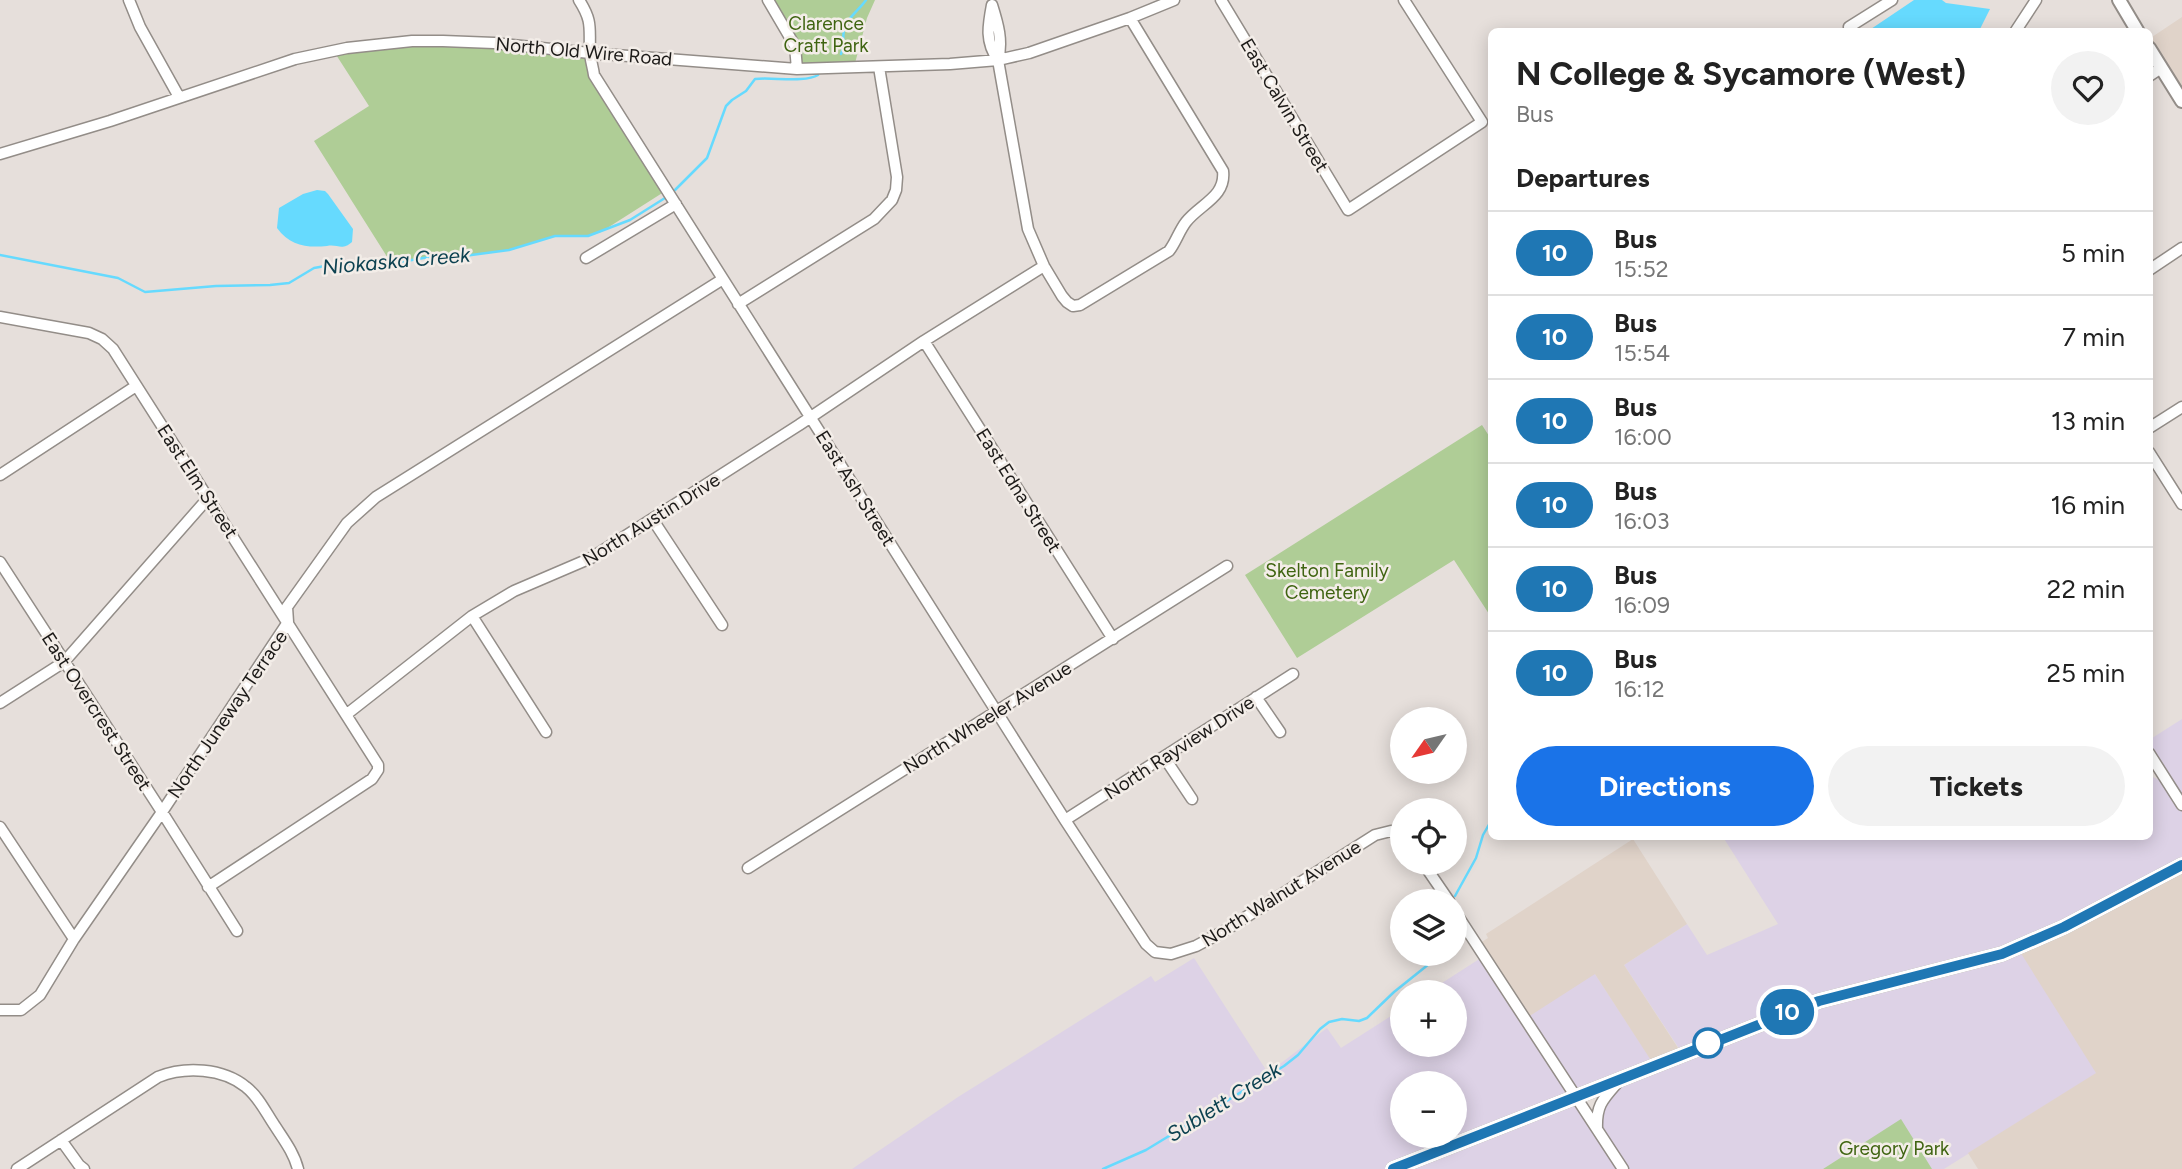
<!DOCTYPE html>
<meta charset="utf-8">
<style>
body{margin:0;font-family:Figtree,sans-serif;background:#f2f2f2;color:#222;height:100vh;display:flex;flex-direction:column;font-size:26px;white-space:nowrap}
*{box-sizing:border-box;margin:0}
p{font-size:23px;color:#767676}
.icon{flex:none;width:38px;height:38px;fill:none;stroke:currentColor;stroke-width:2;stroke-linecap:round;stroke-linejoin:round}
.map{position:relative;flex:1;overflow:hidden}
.panel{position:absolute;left:1488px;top:28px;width:665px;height:812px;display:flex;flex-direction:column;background:#fff;border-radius:10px;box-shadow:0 4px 18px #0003}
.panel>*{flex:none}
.badge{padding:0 14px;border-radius:23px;font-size:24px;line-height:46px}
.needle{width:46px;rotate:236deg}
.tools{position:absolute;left:1390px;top:707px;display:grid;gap:14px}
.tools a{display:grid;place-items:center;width:77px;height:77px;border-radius:50%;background:#fff;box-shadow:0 4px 18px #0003;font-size:35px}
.map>.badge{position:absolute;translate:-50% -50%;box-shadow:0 0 0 4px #fff}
h2{padding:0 28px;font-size:26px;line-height:63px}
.round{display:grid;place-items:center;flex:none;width:74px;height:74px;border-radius:37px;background:#f2f2f2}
.overview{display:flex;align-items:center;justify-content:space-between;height:119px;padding:0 28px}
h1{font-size:33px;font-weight:700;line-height:52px}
.action{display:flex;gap:14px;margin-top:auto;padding:14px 28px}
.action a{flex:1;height:80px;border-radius:42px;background:#1a73e8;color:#fff;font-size:28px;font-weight:700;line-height:80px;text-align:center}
.action a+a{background:#f2f2f2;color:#222}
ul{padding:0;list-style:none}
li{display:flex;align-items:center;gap:21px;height:84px;padding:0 28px;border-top:2px solid #e0e0e0}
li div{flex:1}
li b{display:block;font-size:26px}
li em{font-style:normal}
li .badge{min-width:77px;font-weight:700;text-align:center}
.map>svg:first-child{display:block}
.commercial{fill:#ddd2e6;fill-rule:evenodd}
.built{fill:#e0d3c9}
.green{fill:#afcd96}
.water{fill:#66dafe}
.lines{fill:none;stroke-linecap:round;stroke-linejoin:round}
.stream{stroke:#66dafe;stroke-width:2.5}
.minor-casing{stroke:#938d88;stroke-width:13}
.major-casing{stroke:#938d88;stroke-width:16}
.minor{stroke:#fff;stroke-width:10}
.major{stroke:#fff;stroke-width:12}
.line-casing{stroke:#fff;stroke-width:16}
.line{stroke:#1f77b4;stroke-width:10}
.stop-dot{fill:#fff;stroke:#1f77b4;stroke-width:3.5}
.labels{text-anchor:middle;stroke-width:5;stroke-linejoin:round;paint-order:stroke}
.park-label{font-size:19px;fill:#3f6411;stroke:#f3ede8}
.street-label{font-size:19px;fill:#1c1a18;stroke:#f3ede8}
.water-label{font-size:21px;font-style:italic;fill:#0c4150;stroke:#f3ede8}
</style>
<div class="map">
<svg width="2182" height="1169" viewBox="0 0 2182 1169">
<rect width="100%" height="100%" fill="#e6dfdb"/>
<path class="commercial" d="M2182,719V865L2097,1073L1944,1169H1932L1901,1120L1823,1169H852L958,1097L1151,976L1155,982L1194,958L1268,1073L1327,1028L1341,1048L1402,1009V1045H1454V992H1428L1484,956L1595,974L1654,1064L1682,1053L1624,965L1687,924L1707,955L1778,924L1723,837L2149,836V775L2167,784L2149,753V740ZM1620,1079L1596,1116V1128L1575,1096ZM1402,1083H1454V1136H1402Z"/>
<path class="built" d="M2182,17V101L2149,48V39Z
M1633,839L1687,924L1624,965L1682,1054L1654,1065L1595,974L1525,1019L1477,945L1488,938L1486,934Z
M2182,865V1169H1978L1968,1153L2096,1073L2017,947Z"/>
<path class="green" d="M768,0H875L867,18L854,67L797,69L795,46Z
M412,41L590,53L594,75L667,190L601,232L588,236L560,235L509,250L449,258L435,256L391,263L314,141L369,106L333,50Z
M1482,425L1491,439V617L1454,560L1297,658L1245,575Z
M1901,1119L1932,1169H1823Z"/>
<path class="water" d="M1914,0H1942L1946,3L1990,9L1979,31H1868Z
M317,190L325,191L328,194L353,229L352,242C342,251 338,244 327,246C307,248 290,246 277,228L279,208L303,194Z"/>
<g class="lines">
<path class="stream" d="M841,54C845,46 842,39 844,30C846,19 860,9 866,0
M675,190L707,158L726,106L732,100L746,91L755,79C772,77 805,83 818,75
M0,255L118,278L145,292L216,286L270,285L289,283L314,268L342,263L366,268L435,256L449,258L509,250L555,236H588L630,220L665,198
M1455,896L1476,858L1483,835L1491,821
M1103,1169L1146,1150L1284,1066L1298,1055L1320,1029L1329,1022L1342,1019L1359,1021L1367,1018L1394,992L1429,964L1434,954"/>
<g class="minor-casing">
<path id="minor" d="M129,0L140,27L179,97
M579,0C593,22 589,28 590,51C590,59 593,67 594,75L1065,820L1146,944L1155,952L1171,954L1196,946L1224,931L1375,835L1391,831L1402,834
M768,0L795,46L797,69
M1221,0L1348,210L1482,122L1404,0
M1850,32L1849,27L1892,0
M2015,32L2036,0
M998,60C1003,41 998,24 992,5C988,26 985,42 998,60L1028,229L1044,266L1062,296L1067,302L1073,306L1080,305L1169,251C1176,242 1179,231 1186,222C1200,204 1226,197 1223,171L1130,18
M2149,76L2161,68
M0,154L110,121L295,59L347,48L412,41H443L494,43L590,53L797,69L950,64L998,60L1029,53L1130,18L1174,0
M586,258L676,204
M2149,270L2182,248
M738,304L874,219L892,200L896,190L897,177L879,67
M0,317L89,333L102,339L113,349L378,765V770L372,779L208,887
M924,341L1113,639
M2149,428L2182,407
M2149,452L2182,504
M0,475L136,386
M653,520L722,625
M0,562L162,812L237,931
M472,616L546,732
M1256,697L1280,732
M0,703L64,662L209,497
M347,714L472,616L514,591L591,558L799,425L924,341L1044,266
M2149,753L2182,805
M1164,757L1192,799
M1065,820L1293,674
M0,827L74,939
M1423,863L1449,901
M748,868L1227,566
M1454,910L1623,1169
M0,1010H21L40,995L74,939L162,812L288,622L287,607L347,523L376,497L723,279
M1597,1129C1596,1105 1603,1099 1618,1082
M61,1140L79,1165L84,1169
M17,1169L158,1077C185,1066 223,1068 246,1087C259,1097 266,1113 275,1126C284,1140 294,1153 298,1169"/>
</g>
<g class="major-casing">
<path id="major" d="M2119,0L2138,32
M2149,48L2182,101
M1393,1169L1819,1001L2002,954L2064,927L2182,865"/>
</g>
<use href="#minor" class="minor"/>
<use href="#major" class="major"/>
</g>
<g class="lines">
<g class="line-casing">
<path id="line" d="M1393,1169L1819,1001L2002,954L2064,927L2182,865"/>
</g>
<use href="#line" class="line"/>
</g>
<circle class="stop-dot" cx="1708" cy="1043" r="14"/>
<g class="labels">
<g class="park-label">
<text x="826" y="30">Clarence<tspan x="826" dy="22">Craft Park</tspan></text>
<text x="1327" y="577">Skelton Family<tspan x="1327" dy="22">Cemetery</tspan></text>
<text x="1894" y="1155">Gregory Park</text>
</g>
<g class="street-label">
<text transform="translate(584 51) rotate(5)" y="7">North Old Wire Road</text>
<text transform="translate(1285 105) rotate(59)" y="7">East Calvin Street</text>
<text transform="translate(198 481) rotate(57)" y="7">East Elm Street</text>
<text transform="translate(856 488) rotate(58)" y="7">East Ash Street</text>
<text transform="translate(1019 490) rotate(58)" y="7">East Edna Street</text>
<text transform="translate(651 519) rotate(-32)" y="7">North Austin Drive</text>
<text transform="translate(97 711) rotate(57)" y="7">East Overcrest Street</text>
<text transform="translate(227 714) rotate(-56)" y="7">North Juneway Terrace</text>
<text transform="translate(987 717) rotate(-32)" y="7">North Wheeler Avenue</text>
<text transform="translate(1179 747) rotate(-33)" y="7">North Rayview Drive</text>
<text transform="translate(1281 893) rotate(-32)" y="7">North Walnut Avenue</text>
</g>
<g class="water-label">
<text transform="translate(396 261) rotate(-5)" y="7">Niokaska Creek</text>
<text transform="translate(1224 1102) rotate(-32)" y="7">Sublett Creek</text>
</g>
</g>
</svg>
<div class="tools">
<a><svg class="needle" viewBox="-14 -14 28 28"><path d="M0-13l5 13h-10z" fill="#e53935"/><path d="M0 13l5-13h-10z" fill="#767676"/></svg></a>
<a><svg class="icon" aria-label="locate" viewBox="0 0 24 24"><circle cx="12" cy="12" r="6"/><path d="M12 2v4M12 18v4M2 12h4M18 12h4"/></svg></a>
<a><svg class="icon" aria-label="layers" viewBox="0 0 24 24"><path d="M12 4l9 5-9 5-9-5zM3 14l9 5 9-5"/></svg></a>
<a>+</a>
<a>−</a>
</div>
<b class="badge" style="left:1787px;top:1012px;background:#1f77b4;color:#fff">10</b>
<section class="panel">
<div class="overview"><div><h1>N College &amp; Sycamore (West)</h1><p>Bus</p></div><a class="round"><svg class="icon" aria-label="heart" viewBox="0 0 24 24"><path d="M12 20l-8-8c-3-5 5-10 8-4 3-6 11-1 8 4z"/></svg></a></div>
<h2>Departures</h2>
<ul>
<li><span class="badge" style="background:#1f77b4;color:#fff">10</span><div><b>Bus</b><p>15:52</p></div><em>5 min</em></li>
<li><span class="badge" style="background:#1f77b4;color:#fff">10</span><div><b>Bus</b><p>15:54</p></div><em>7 min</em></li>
<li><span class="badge" style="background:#1f77b4;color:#fff">10</span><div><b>Bus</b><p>16:00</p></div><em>13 min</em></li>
<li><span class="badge" style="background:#1f77b4;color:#fff">10</span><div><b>Bus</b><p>16:03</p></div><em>16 min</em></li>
<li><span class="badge" style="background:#1f77b4;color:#fff">10</span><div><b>Bus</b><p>16:09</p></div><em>22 min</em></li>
<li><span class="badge" style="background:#1f77b4;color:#fff">10</span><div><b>Bus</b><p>16:12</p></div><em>25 min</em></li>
</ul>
<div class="action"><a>Directions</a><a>Tickets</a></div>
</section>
</div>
